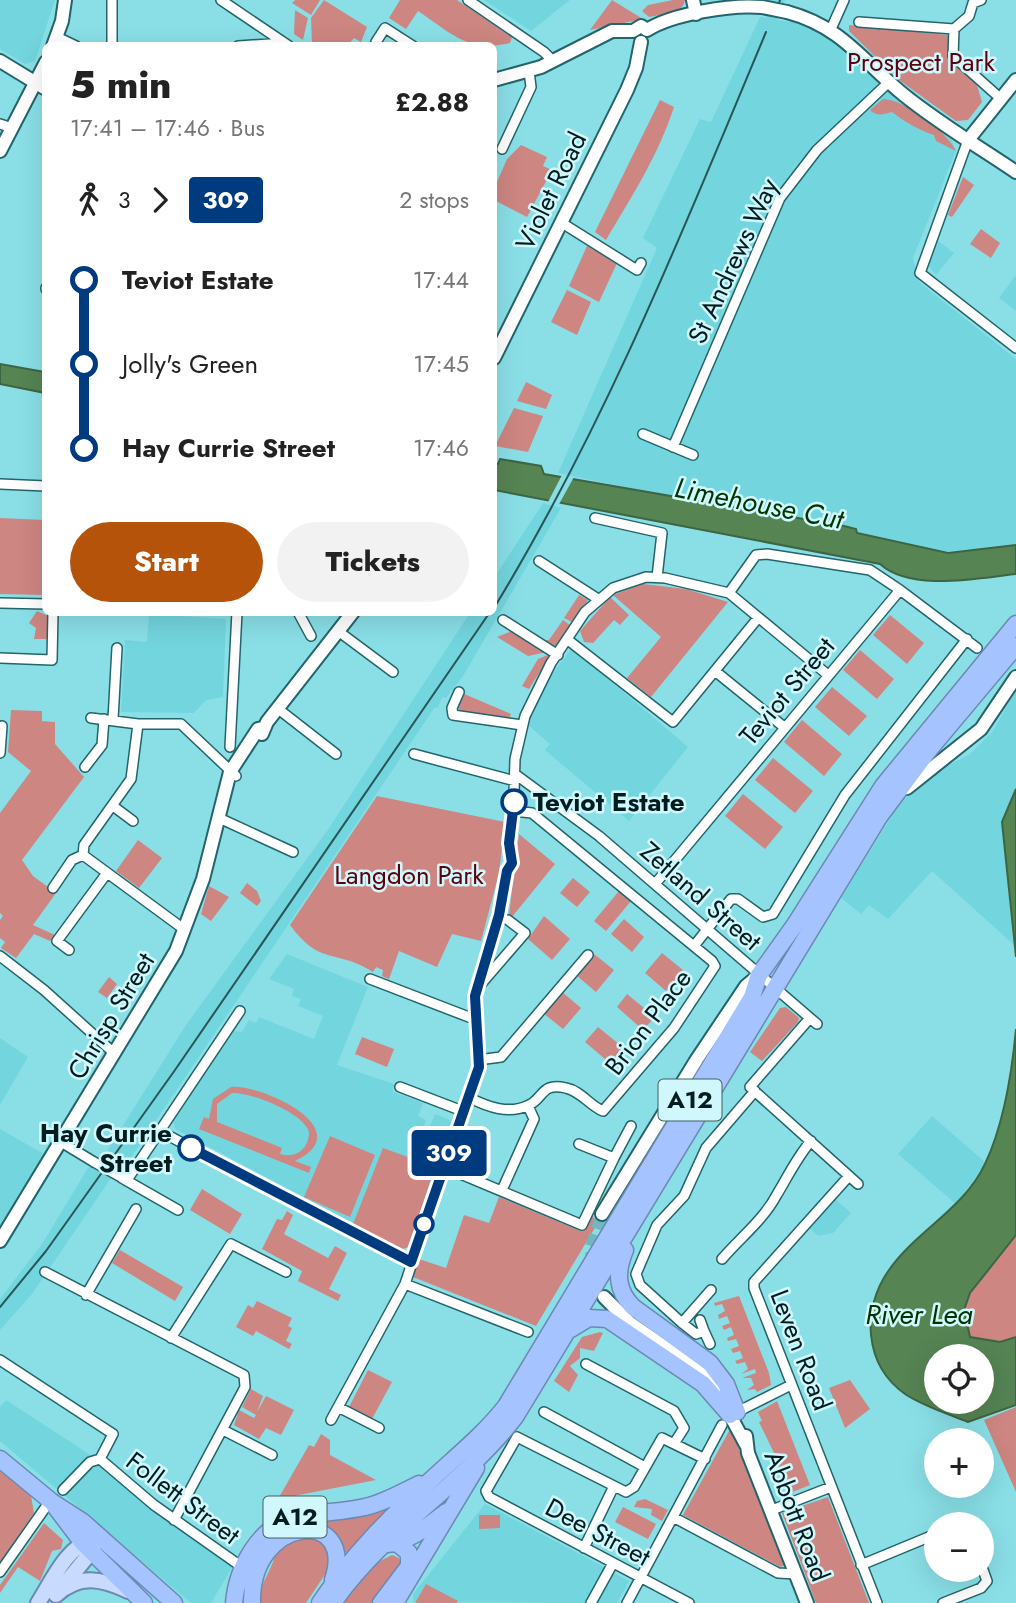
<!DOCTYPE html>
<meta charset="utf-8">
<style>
body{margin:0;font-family:Jost,sans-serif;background:#f2f2f2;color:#222;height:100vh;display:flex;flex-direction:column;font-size:26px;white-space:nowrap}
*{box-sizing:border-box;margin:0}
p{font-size:23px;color:#767676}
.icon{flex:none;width:38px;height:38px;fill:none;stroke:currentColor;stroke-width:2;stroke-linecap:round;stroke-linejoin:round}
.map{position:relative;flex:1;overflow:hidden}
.drawer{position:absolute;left:42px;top:42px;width:455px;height:574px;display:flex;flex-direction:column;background:#fff;border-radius:10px;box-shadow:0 7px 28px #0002}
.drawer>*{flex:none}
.badge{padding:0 14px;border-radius:5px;font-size:24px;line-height:46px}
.fabs{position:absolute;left:924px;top:1344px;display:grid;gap:14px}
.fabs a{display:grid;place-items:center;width:70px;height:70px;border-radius:50%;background:#fff;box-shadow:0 7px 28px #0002;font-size:35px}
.map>.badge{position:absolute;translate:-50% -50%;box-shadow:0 0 0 4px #fff}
.legs{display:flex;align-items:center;gap:10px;height:77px;padding:0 28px;font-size:23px}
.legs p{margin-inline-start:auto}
.summary{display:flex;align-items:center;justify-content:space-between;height:119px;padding:0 28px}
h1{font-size:38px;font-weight:800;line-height:52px}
.action{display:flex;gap:14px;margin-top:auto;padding:14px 28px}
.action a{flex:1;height:80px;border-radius:42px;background:#b45309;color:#fff;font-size:28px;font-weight:800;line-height:80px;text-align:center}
.action a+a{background:#f2f2f2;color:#222}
ul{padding:0 28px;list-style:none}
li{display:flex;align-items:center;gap:24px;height:84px;font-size:26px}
li i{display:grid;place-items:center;width:10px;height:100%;margin:0 9px;background:currentColor}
li i::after{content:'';width:18px;height:18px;margin:-9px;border:5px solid;border-radius:50%;background:#fff}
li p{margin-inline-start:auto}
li:first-child i{background:linear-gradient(#0000 50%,currentColor 0)}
li:last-child i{background:linear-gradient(currentColor 50%,#0000 0)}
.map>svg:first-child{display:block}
.built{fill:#73d5de}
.green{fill:#cd8682;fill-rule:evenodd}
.water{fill:#568453;stroke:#3d6543;stroke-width:2;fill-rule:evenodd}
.pier{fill:#8adfe7}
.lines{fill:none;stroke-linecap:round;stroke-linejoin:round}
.secondary-tunnel{stroke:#6fb8bf;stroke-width:12;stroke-dasharray:12 6;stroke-linecap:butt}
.street-casing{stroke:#22656a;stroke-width:12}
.secondary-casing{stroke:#22656a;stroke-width:16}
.primary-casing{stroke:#6b89b1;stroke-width:18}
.highway-casing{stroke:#6b89b1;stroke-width:19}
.street{stroke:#fff;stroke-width:9}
.secondary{stroke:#fff;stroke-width:12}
.primary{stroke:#c8dbff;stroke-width:14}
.highway{stroke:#a4c3ff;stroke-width:16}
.tram{stroke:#295559;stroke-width:2}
.street-bridge-casing{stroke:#22656a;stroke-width:12;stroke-linecap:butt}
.secondary-bridge-casing{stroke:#22656a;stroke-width:16;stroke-linecap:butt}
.street-bridge{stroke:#fff;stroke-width:9}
.secondary-bridge{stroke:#fff;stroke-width:12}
.line-1-casing{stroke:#fff;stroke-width:16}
.line-1{stroke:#003b80;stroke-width:10}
.stop-1-dot{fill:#fff;stroke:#003b80;stroke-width:3.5}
.labels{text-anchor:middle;stroke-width:5;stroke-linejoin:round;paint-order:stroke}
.shield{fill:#d0f8fc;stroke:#405f61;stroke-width:2}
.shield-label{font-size:24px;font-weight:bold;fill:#021d1f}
.park-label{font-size:26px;fill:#5c010d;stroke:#d0f8fc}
.street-label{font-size:26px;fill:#021d1f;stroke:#d0f8fc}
.stop-label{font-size:26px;font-weight:bold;fill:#021d1f;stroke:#d0f8fc;text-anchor:start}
.water-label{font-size:28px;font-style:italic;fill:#003401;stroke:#d0f8fc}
</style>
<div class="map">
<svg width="1016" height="1603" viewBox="0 0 1016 1603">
<rect width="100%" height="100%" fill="#8adfe7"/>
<path class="built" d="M0,0H55L35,61L25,64L0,49Z
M484,0H570L531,31Z
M770,0H785L777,20L798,23L831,39L896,99L951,139L956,151L913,258L919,282L1016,359V546L939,552L857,533L844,526L719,507L558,473L657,248L643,238L700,119L711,122L760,17L766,18Z
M937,240L954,253L936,275L927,264Z
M1016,275V311L999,298Z
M543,503L561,508L463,676L446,698L442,697L438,708L435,707L126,1165L109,1181L32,1294L0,1330V1299L42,1244L88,1168L105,1154L186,1025L327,831L470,613L494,612V578Z
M149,614L226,619L223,697L206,700L194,713L121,712L125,640L147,642Z
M572,648L688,747L629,821L545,750L550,744L528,725L546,682Z
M1016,690V789L1002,822L1013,944L932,871L888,919L869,905L861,914L841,898L903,798L939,770L970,754L993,731Z
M287,954L368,987L337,1065L394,1084L393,1092L423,1103L418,1116L426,1120L423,1129L428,1131L435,1114L452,1121L409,1247L402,1249L175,1129L173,1120L234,1031L242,1032L249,1020L256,1023L259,1017L314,1039L323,1016L298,1006L301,999L292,996L294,989L269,979Z
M0,1038L28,1057L0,1105Z
M932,1116L986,1163L956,1204L898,1154Z
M0,1129L44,1154L0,1225Z
M835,1199L851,1213L833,1233L818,1236L809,1228Z
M6,1400L92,1456L172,1522L233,1566L211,1603H191L0,1441V1407Z
M485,1504L606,1568L586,1603L413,1602V1594Z
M612,1572L629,1581L617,1603H595Z"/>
<path class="green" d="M295,0H320L311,15L292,3Z
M324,0L367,27L361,42L354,38L348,45H312L311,18Z
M400,0H457L512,37L510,43C469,53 452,34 418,11L406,29L389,18Z
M612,0L643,19L590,30Z
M673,0H685C682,15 663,14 649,17L642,11L648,5Z
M295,10L308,18L303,40L294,34Z
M849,25L947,35L950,38L949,60L977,85L982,102L968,120L956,121L899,80L849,31Z
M883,99C904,99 947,132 956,151L936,141L934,135C920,131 902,120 892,112C884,114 877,117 870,110Z
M660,100L674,107C658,156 632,196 606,240L595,232Z
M521,145L547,157L543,166L552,170L527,217L494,200V189L507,159Z
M963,177L974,185L952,217L948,215Z
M981,229L1000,243L991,258L970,244Z
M587,246L617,263L599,302L569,286Z
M567,290L591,302L577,335L551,322Z
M526,382L552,395L546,409L517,401Z
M514,408L543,416L528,452L495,446Z
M0,518L45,520V595L0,594Z
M643,584L686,589L728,602L651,697L627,678L661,637L613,595Z
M579,595L588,600L572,622L564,618Z
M610,597L629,615L620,625L614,620L593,643L584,642L580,631Z
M37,611L48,616V639H34L36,628L29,623Z
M890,615L924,643L907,664L873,635Z
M563,620L570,625L556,647L545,640H549Z
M512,631L547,652L528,656L497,637Z
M860,650L894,679L877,699L843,670Z
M548,655L550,656L529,689L522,686L538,659Z
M832,687L867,716L849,736L815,707Z
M462,693L511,714L509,719L458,712Z
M11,710L42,711V721L55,722V744L84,777L22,860L33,876L56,893L33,925L55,935L50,941L34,934L16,958L1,948L5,942L0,938V920L3,916L0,913V813L31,771L8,752Z
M802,720L842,754L824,776L784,742Z
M773,758L813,791L795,813L755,780Z
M743,794L783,827L765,849L725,816Z
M377,796L505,822L499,873L481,941L452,934L437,967L399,951L389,979L382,976L383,970L376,967L373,972C335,948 321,967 290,925Z
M519,834L555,864L512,917L509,914Z
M138,840L162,858L139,888L116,871Z
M573,878L590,892L577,907L560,893Z
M247,883L257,891L261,901L257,906L240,893Z
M209,886L229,897L211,921L201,914Z
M619,891L631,901L606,931L594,921Z
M544,916L570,939L552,960L528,939Z
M624,919L644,937L632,952L611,934Z
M662,953L683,970L666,991L645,973Z
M594,954L614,970L596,992L576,975Z
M109,977L117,984L107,998L98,992Z
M561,991L581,1008L563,1029L543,1013Z
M627,994L655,1017L643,1030L617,1007Z
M786,1007L799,1018L798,1022L762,1061L750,1052L780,1008Z
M598,1027L625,1049L612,1065L585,1042Z
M362,1037L394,1049L387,1067L355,1054Z
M231,1087C262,1084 361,1130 295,1161L311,1167L309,1173L199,1129L204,1117L209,1119L213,1099ZM232,1093C251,1092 304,1113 309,1132C309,1148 297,1159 280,1154L282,1148L217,1122V1104Z
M330,1136L375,1155L350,1217L304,1197Z
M383,1148L435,1167L409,1247L402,1249L353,1224Z
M202,1189L242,1214L230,1234L190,1210Z
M499,1197L581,1231L592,1212L596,1226L536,1326L413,1277L419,1259L446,1268L464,1215L489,1223Z
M1016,1198V1355L982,1356L944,1308Z
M287,1211L293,1215L284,1234L328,1258L335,1246L347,1253L329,1289L341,1295L338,1301L298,1281L302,1271L262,1249L277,1219L282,1220Z
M120,1250L183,1287L175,1301L112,1263Z
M739,1296L769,1373L771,1385L757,1392L755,1389L747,1390L754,1385L751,1378H742L756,1373L755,1369L741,1374L748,1369L745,1362L737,1364L735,1361L743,1358L740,1351L733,1353L731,1349L739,1346L736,1339L728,1341L727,1338L734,1335L731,1327L724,1330L722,1326L730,1323L727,1316L719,1319L718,1315L725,1311L722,1304L715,1306L714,1303Z
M257,1301L292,1318L288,1326L292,1328L286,1341L292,1344L289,1349L256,1331L253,1336L236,1327L248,1305L253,1308Z
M600,1332L603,1333L594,1351L580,1348V1358L570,1366L578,1375L569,1392L554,1381L582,1337Z
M368,1370L392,1382L372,1419L349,1407Z
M850,1380L870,1409L845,1428L829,1388Z
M251,1389L263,1396L257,1412L266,1396L294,1410L281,1435L266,1428L259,1439L234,1425L239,1410L254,1418L256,1415L242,1407Z
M777,1401L810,1485L790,1493L786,1483H783L776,1457L759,1422L762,1421L758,1412Z
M1016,1407V1492L984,1420Z
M729,1431H732L785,1565L780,1567L683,1515Z
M321,1434L330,1440V1455L376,1480L278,1499L309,1445L314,1447Z
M0,1471L31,1496L34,1513L0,1563Z
M828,1497L869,1603H816L782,1513Z
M645,1499L668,1510L662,1521L651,1515L652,1509L634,1507L637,1501Z
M391,1504L393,1507L350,1553L345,1552L336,1534L321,1524V1522Z
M623,1507L656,1524L648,1539L615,1522Z
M479,1515H500V1528L479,1529Z
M44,1523L63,1540L61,1549L52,1551L40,1581L18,1567L0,1593V1585Z
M303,1534L328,1544L330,1567L306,1603H260C258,1583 275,1568 276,1549Z
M392,1555L399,1558L401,1565L386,1588L371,1603H340L372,1565Z
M426,1584L458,1601L457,1603H415Z"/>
<path class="water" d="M0,364L45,372V393L0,384Z
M500,459L541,466L544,474L844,526L856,529L857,533L948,553L1016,545V574C978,578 911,592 880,564L494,490V463L498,464Z
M1016,789V957L1002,822Z
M1016,1029V1235L970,1293L964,1310L970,1337L1000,1342L1016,1337V1405L968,1422C948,1414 923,1406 905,1394C864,1365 861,1309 889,1270C916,1231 964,1209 985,1164C1004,1124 1012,1072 1016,1029ZM936,1356H982V1402H936Z"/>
<path class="pier" d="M562,475L574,477L558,506L547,504Z"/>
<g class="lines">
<path class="secondary-tunnel" d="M592,1264L591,1247L602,1214"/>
<g class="street-casing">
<path id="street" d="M112,0V46
M221,0L289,46
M468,0L544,52L553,61
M981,0L973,3L969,16L954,29L953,56L1000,98
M859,22L954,29
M831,29L844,0
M57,37L76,46
M376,42L385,28L413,46
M238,46L284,43
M0,124L12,128
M968,140L920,273L1016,348
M502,149L531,87L529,71
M562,223L637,270L641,263
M46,288V289
M643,434L693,455
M673,447L780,198L817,150L889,82
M0,484L46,486
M595,518L662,533L657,577
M539,561L598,599
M729,593L756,555L767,554L870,570L900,590
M0,603L46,604
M298,612L311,636
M503,620L558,655
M338,631L393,672
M568,640L673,722L758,618
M0,658L52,660L53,612
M715,671L784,727
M459,692L452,708L453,715L522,725
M277,708L336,754
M91,718L138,724
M113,719L117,648
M138,724H181L236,776
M230,747L237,612
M0,753L2,726
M414,754L515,781
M85,767L102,745L104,719
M515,774L599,836L817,1024
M113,806L133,821
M219,818L293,852
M83,855L84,845L131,779L138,724
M83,855L185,930
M655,884L900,590L977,648
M53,888L72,860L83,855
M694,946L731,899H738L763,917L773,914L845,795L967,639
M69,950L57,941L107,873
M0,956L44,990L115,1054
M370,979L474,1019
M481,984L525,933L508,920
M810,1018L750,1087L858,1184
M478,1060L501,1057L588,955
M400,1087L465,1112
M470,1098C488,1107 509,1115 529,1105C544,1098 541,1082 566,1088C581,1091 590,1106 603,1111L674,1028L715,966L712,961L532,813L513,811
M160,1131L284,1198L411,1262
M61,1142L94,1162
M614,1158L631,1126
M444,1167L582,1225L614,1158L579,1144
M849,1176L754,1282V1288L877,1603
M122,1178L178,1210
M127,1180L240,1011
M502,1190L534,1119L528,1106
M722,1259C739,1239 764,1219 776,1196C787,1178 797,1157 811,1141
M45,1272L244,1375L245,1387L174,1520
M405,1284L528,1332
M711,1290L682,1323L640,1285L636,1274L657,1225L684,1196L706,1148L755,1091
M86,1295L136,1209
M700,1320L704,1331
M682,1323L696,1334L704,1331L710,1344
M171,1338L231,1244L286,1272
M0,1360L113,1434L100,1459L90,1462L63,1490
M586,1364L674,1411L684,1428L675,1442
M340,1408L379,1428
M544,1412L643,1466
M737,1412L791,1385
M331,1420L405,1284L444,1167L470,1098L479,1067L475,996L511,863L509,843L513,826L515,759L525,716L551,663L585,612L613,588L646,577L665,578L729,593L828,675
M223,1430L272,1455
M100,1459L154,1505L242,1567
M772,1510L831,1487
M673,1517L778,1573L796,1574
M961,1524H965
M584,1548L613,1488
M861,1565L936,1534
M0,1572L50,1501
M591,1603L613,1563
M627,1603L722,1425
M689,1603L489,1497L486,1491L517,1437L626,1492L634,1487L662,1438L705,1459
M943,1603L981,1588L987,1581L982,1567"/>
</g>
<g class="secondary-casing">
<path id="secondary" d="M693,0L696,14
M787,12C843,27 863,62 904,95C940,124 979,147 1016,172
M53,46L62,21L65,0
M0,61L46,89
M494,80L541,67L612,31H633L641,26L647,30C672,14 732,4 762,7
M968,140L1016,80
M0,151L46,62
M494,358L627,90L636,68L641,42
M262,734L267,722L353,612
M907,788L981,729L1016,677
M602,1214L697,1059L746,986L759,975
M0,1241L176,951L203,879L230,772L258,729L262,728
M604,1297L630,1323L710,1378L746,1445
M746,1436L748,1453L807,1603"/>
</g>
<g class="primary-casing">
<path id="primary" d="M64,1585L91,1552L95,1543
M56,1595C79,1574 101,1578 128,1591
M38,1603C52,1581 66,1548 92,1539"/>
</g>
<g class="highway-casing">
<path id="highway" d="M625,1250C616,1272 616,1290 633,1307L710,1363L726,1384L737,1412
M571,1329L589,1318L607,1319L703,1384L730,1415
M0,1459L52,1502L83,1522L174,1603
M54,1505L82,1542L144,1603
M387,1544C411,1541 428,1526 446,1512
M234,1603C237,1568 259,1526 296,1517C319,1512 343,1512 365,1507C384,1503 402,1492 419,1484
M252,1603C250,1515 357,1506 333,1580
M320,1603C351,1556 391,1516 433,1478C459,1454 484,1434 506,1406L752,997L759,975L794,926L883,786L1016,624
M333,1603C382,1531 462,1486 515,1417L879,817L928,751L1016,646
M381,1603L409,1566V1553L397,1543
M395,1603L476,1468"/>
</g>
<use href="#street" class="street"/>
<use href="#secondary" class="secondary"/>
<use href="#primary" class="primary"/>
<use href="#highway" class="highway"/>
<path class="tram" d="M779,3L780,0
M494,608C605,426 684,228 766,32
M0,1307L46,1251L175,1070L490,612"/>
<g class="street-bridge-casing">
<path id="street-bridge" d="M94,1162L121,1177"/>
</g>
<g class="secondary-bridge-casing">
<path id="secondary-bridge" d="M762,7L787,12"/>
</g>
<use href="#street-bridge" class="street-bridge"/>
<use href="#secondary-bridge" class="secondary-bridge"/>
</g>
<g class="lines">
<g class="line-1-casing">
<path id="line-1" d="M191,1148L411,1262L479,1067L475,996L499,915L507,871L512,863L509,843L514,802"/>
</g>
<use href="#line-1" class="line-1"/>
</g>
<g class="stop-1-dot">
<circle cx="514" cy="802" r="12"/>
<circle cx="191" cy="1148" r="12"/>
<circle cx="424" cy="1224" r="9"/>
</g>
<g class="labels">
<g class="shield">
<rect x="658.5" y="1079.5" width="63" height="41" rx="5"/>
<rect x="263.5" y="1496.5" width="63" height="41" rx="5"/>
</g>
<g class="shield-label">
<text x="690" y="1108">A12</text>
<text x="295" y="1525">A12</text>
</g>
<g class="park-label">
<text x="921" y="71">Prospect Park</text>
<text x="409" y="884">Langdon Park</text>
</g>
<g class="street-label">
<text transform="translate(551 191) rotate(-64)" y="9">Violet Road</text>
<text transform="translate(733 261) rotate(-65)" y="9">St Andrews Way</text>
<text transform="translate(787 691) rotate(-50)" y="9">Teviot Street</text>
<text transform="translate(701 896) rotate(41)" y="9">Zetland Street</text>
<text transform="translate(111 1016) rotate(-59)" y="9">Chrisp Street</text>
<text transform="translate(648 1022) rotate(-53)" y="9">Brion Place</text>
<text transform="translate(801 1350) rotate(69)" y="9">Leven Road</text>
<text transform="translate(183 1498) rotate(37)" y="9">Follett Street</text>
<text transform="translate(797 1516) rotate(69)" y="9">Abbott Road</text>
<text transform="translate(598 1532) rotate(28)" y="9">Dee Street</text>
</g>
<g class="stop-label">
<text x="533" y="811">Teviot Estate</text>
<text x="172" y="1142" text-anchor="end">Hay Currie<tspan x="172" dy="30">Street</tspan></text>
</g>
<g class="water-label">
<text transform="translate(759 503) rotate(11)" y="10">Limehouse Cut</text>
<text x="919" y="1324">River Lea</text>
</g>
</g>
</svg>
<div class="fabs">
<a><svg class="icon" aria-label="locate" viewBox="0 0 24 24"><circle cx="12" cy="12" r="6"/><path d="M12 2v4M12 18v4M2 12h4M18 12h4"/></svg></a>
<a>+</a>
<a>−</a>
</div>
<b class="badge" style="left:449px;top:1153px;background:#003b80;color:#fff">309</b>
<section class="drawer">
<div class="summary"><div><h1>5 min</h1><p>17:41 – 17:46 · Bus</p></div><b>£2.88</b></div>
<div class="legs"><svg class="icon" aria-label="walk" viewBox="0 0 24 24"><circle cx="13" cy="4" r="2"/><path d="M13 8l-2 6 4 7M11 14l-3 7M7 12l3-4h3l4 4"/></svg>3<svg class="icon" aria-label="forward" viewBox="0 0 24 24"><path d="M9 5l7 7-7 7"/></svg><b class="badge" style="background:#003b80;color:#fff">309</b><p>2 stops</p></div>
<ul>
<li><i style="color:#003b80"></i><b>Teviot Estate</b><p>17:44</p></li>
<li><i style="color:#003b80"></i><span>Jolly's Green</span><p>17:45</p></li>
<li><i style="color:#003b80"></i><b>Hay Currie Street</b><p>17:46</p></li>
</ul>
<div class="action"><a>Start</a><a>Tickets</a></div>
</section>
</div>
